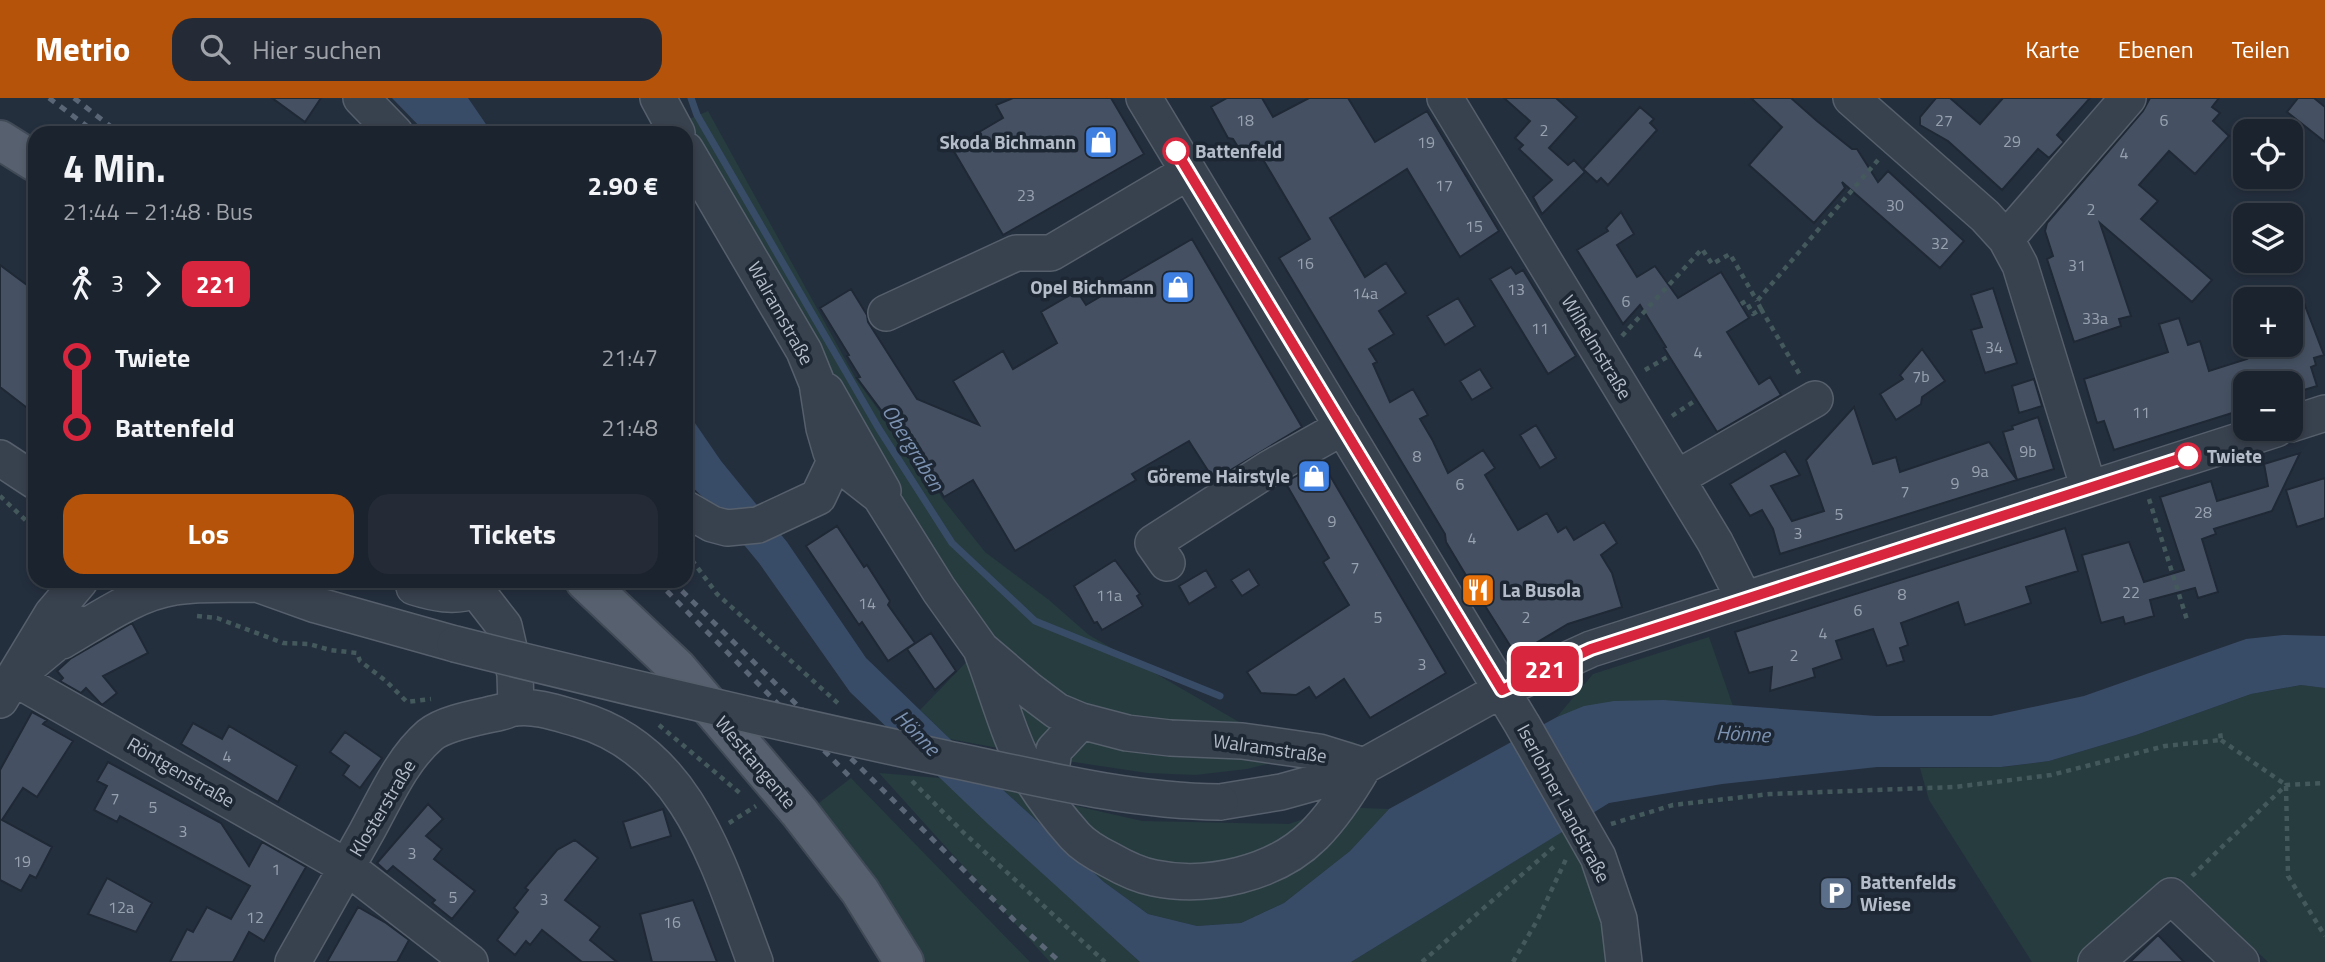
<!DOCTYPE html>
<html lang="de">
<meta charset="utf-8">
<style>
body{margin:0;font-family:"Titillium Web",sans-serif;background:#242b36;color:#f1f3f6;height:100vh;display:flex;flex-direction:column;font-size:26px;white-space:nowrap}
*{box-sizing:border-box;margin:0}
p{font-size:23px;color:#a0a4aa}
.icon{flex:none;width:38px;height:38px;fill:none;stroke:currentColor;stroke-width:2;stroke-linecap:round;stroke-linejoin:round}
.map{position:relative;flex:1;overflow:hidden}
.sheet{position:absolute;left:28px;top:28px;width:665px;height:462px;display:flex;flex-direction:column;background:#1b232e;border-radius:21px;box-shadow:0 4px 10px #0003,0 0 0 2px #39404a}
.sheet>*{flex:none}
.badge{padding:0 14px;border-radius:10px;font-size:24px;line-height:46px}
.tools{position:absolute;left:2233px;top:21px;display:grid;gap:14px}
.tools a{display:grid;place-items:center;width:70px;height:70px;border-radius:14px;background:#1b232e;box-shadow:0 4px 10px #0003,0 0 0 2px #39404a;font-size:35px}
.map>.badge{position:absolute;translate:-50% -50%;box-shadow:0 0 0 4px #fff}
.legs{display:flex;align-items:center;gap:10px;height:77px;padding:0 35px;font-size:23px}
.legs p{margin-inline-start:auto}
.overview{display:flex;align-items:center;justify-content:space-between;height:119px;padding:0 35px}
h1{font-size:38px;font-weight:700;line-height:52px}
.action{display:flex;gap:14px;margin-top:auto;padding:14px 35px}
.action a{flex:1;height:80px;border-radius:21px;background:#b45309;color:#fff;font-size:28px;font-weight:700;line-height:80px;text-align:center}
.action a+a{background:#242b36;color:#f1f3f6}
ul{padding:0 35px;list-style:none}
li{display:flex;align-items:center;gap:24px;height:70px;font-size:26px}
li i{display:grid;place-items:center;width:10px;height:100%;margin:0 9px;background:currentColor}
li i::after{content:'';width:18px;height:18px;margin:-9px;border:5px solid;border-radius:50%;background:#1b232e}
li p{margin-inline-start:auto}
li:first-child i{background:linear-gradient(#0000 50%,currentColor 0)}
li:last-child i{background:linear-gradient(currentColor 50%,#0000 0)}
header{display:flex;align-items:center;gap:42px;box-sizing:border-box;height:98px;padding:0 35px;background:#b45309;color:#fff}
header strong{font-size:33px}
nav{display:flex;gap:38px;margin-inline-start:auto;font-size:24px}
.search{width:490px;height:63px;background:#242b36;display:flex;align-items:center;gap:18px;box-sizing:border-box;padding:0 24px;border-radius:21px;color:#a0a4aa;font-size:26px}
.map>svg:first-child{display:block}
.green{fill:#263c3f}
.water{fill:#394c67}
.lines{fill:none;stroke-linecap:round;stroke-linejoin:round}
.stream{stroke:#394c67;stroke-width:7}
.building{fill:#455162;stroke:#1f2835;stroke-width:2}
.minor-casing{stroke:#565f6c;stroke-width:38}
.major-casing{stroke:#414a57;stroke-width:42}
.path{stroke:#44595c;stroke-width:4.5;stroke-dasharray:5 5;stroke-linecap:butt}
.minor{stroke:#38414e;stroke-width:35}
.major{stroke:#56606e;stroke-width:38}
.rail{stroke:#5a6575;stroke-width:5;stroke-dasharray:7 7;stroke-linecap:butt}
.minor-bridge-casing{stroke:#565f6c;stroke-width:38;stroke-linecap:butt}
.minor-bridge{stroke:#38414e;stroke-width:35}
.line-1-casing{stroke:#fff;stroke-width:16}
.line-1{stroke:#d7263d;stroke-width:10}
.stop-1-dot{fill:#fff;stroke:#d7263d;stroke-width:3.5}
.labels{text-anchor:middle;stroke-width:7;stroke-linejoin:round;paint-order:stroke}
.number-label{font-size:16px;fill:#98a1af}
.poi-label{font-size:19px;font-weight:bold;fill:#b4bcc9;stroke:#1d2633;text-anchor:end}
.stop-label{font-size:19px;font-weight:bold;fill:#b4bcc9;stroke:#1d2633;text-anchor:start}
.street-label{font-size:19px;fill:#b4bcc9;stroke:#1d2633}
.water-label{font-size:21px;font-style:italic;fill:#7c92b1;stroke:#1d2633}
</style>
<header>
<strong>Metrio</strong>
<div class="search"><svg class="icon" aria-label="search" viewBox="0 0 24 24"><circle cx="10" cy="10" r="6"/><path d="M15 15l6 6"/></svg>Hier suchen</div>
<nav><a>Karte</a><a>Ebenen</a><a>Teilen</a></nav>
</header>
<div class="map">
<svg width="2325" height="864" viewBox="0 0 2325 864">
<rect width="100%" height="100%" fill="#242f3e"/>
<path class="green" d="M708,13L856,281L901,343L907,340L942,400L985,454L1049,502L1089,537L1246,628L1356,644L1247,671L1195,677L1147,675L1067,663L950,641L920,612L980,550L894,419L900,387L833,278L814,270L673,28Z
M1709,539L1733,608C1674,603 1613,598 1557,619L1593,576Z
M2302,587L2325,590V864H2268L2178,779L2078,864H2032L1929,702L1920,670L2004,669L2049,663L2136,637L2251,596Z
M879,675L940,680L1140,864H1050Z
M851,680L1030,864H926L815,708Z
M1002,691L1142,723L1289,726L1337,709L1389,711L1350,753L1284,805L1241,825L1197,828L1148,816L1104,784Z
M1571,728L1615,864H1351Z"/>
<path class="water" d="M392,0H468L492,35H426Z
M686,312L721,363L787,444L866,560L1002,691L1104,784L1148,816L1197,828L1241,825L1284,805L1350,753L1389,711L1557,619L1584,608L1614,603L1663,602L1876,618H1991L2084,598L2246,541L2283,537L2325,538V590L2301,587L2251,596L2136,637L2049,663L2001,669H1877L1722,686L1609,705L1351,864H1140L988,726L850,594L759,465L711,407L686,383Z"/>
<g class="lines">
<path class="stream" d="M691,0L697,17L879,331L952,445L1035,523L1220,598"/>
</g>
<path class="building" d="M272,0H321L305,24Z
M1013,0H1111L1144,56L1003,137L952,50L1003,20L996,7Z
M1227,0H1262L1273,19L1309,0H1348L1375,44L1427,13L1499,133L1460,159L1407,71L1330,120L1365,179L1386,165L1406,195L1379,213L1394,236L1369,251L1377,264L1373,266L1390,304L1413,291L1428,317L1420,321L1433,343L1448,375L1483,352L1495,370L1485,377L1518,432L1547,415L1558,434L1566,429L1574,442L1604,424L1617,445L1601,457L1612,475L1622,509L1568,526L1516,557L1470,484L1446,444L1445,436L1279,160L1310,141L1258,53L1246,62L1233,41L1228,40L1211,9Z
M1504,0H1556L1577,19L1549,50L1568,67L1574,62L1585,74L1542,116L1533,99L1552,82L1519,51L1523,47L1515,40L1530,23Z
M1751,0H1791L1817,23L1852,51H1857L1878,84L1888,73L1964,143L1940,170L1842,84L1845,90L1814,125L1749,67L1782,29Z
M1936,0H1950L1980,26L2003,0H2090L2057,37L2064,44L2049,60L2038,51L2002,92L1948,43L1920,27V19Z
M2150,0H2219L2212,9L2220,15L2213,23L2229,38L2195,76L2169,53L2139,87L2158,103L2141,121L2212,182L2192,204L2100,125L2131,218L2119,221L2121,228L2074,244L2047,161L2053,158L2045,133L2047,125L2143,13Z
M2298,0H2314L2325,9V44L2287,14Z
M1640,9L1654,21L1650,25L1657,32L1608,87L1601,80L1597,84L1583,71Z
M1621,114L1634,136L1617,147L1637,179L1655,168L1678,200L1721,174L1749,220L1727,234L1759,286L1770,279L1781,297L1717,334L1664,250L1666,249L1640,207L1623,226L1577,152L1608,133L1606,130Z
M1192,141L1302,329L1214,382L1189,343L1132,376L1136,382L1015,453L973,382L944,399L907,335L901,339L857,280L860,279L847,258L849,257L820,210L851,191L867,217L868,224L917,301L979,327L953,283L1003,253L1013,271L1057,245L1041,214L1077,193L1086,207L1120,187L1118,184Z
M0,167L35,193V316L0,289Z
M1511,169L1516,176L1523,172L1576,258L1548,276L1490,181Z
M1993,190L2017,265L1985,275L1971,232L1982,229L1971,197Z
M1458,200L1475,228L1445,247L1427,218Z
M2304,205L2324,257L2314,260L2316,267L2311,269L2317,288L2291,296V285H2245V311L2114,352L2104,323L2097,325L2084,281L2168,254L2159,226L2179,220L2188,247L2200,243L2209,273L2247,261L2245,257L2277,247H2291V219Z
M1922,251L1945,283L1922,299L1921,306L1896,322L1880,296L1903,281L1900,277Z
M1480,271L1492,290L1472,302L1460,283Z
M2034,281L2042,308L2019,315L2012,288Z
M1854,309L1873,366L1896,359L1900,374L1989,344L2017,382L1780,456L1773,431L1762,412L1750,418L1730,386L1785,353L1800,377L1771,388L1792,423L1824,413L1806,362Z
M2038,319L2054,371L2017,382L2003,334L2013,331L2012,328Z
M1536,327L1556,360L1540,370L1520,337Z
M2300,355L2272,413L2214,431L2216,436L2202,441L2218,494L2198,500L2195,490L2150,502L2154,518L2125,526L2123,519L2101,525L2082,457L2129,444L2144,484L2184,472L2160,399L2211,383L2217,403L2268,388L2264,366Z
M1322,364L1446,575L1370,620L1344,581L1316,600L1309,589L1296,597L1261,595L1247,574L1349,507L1323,464L1329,460L1285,384Z
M2325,380V420L2297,429L2286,392Z
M837,428L864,469L867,467L890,503L888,507L915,545L888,563L862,524L859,527L806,448Z
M2065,430L2078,473L2026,489L2031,505L1965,527L1958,504L1901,525L1908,547L1900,550L1904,563L1887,568L1873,531L1836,543L1842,561L1813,571L1815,579L1770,593L1772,569L1749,575L1735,534Z
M1115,462L1140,496L1137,498L1143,508L1102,532L1097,524L1094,525L1074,488Z
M1249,471L1259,487L1242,498L1231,482Z
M1206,472L1216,489L1189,506L1179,488Z
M132,525L148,555L103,578L117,595L102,607L86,590L81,595L60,583L63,580L57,573L70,561Z
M931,535L956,573L935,592L907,551Z
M32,614L47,622L43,626L73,643L37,699L23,690L2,722L52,749L36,780L30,777L21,793L0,782V672Z
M193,625L222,641L229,628L297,668L278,704L181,646Z
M345,634L382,660L360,690L343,677L349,668L330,654Z
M108,664L221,725L249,768L262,744L306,769L264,843L249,834L233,864H170L187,831L193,834L207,809L231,821L250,788L120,718L117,724L94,712L107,688L97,683Z
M428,706L443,721L426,738L442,751L434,761L475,793L452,821L432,805L435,802L393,768L387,774L377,765Z
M663,711L671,738L631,750L623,724Z
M575,742L598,760L565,802L600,829L590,842L617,864H582L542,832L530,847L526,843L515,857L497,842L518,814L514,810L528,792L525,790L557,752Z
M107,780L152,805L136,834L88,816Z
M693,802L717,864H652L640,816Z
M358,809L386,825L409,842L397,864H327Z
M2158,837L2184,864H2130Z"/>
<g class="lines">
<g class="minor-casing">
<path id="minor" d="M361,0L395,35
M658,0L677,35
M1144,0L1522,626L1598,759L1619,821L1624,864
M1445,0L1715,444L1744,501
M1851,0L1985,118L2006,141L2020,167L2089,391
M686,52L804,253L817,285L824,330L831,354L843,369L880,398L939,492L981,551L1029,592L1057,613L1081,623L1127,635L1170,640L1242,643L1319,654L1364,668
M2006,141L2128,0
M886,215L1016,155H1051L1188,74
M826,293L883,393
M2291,326L2325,315
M0,360L35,383
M1677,380L1815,301
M686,411L712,426L727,430L758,427L818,399L836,361
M1167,465L1153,445L1270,370L1343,329
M249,483L316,507L455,546
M413,483L414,489C433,495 455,500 474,492
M469,483L504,528L515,576L516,609
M62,543C97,523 135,495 175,489C202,485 230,487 257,486
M982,554C998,596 1010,644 1033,683C1045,702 1060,721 1075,738C1084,748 1098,756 1110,762C1124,770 1138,777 1154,780C1207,791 1275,776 1314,737C1334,717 1350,692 1364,668
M14,580L347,769L470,864
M14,580L79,526
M0,602L52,516L80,483
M1220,704L1281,694L1328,681L1364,668L1501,592L1591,551L2276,331
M1049,705V686L1054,652L1081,623
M293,864C317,821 342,778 366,735C385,701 401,662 430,637C446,624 481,619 501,614C506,613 511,610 516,610C535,607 560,616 578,621C689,653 719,769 755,864
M2096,864L2171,798L2241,864"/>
</g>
<g class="major-casing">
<path id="major" d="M0,42L35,64
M585,483L677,570L800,715L860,793L904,864"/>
</g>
<path class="path" d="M1741,206L1746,203L1753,216L1761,211L1757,203L1878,62
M1761,211L1800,277
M1622,238L1702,151L1712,166L1730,156L1757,203
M1645,272L1669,258
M1672,318L1696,302
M0,398L35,431
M2149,401L2188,525
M686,454L717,496L841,608
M197,518L217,520L283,545L309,546L330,552L357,555L360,563L386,583L407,604L431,601
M659,627L741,696
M2221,642L2286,687L2288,778L2325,838
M912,683L964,735L1105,864
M729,725L756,708
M1611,726L1673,707L1770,696L1955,689L2051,677L2165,648L2221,642L2220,634
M2192,778L2286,687L2325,685
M1422,864L1557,746
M1513,864L1538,821L1567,759"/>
<use href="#minor" class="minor"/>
<use href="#major" class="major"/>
<path class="rail" d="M49,0L96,35
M74,0L119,35
M657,483L851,680
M672,483L1014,822L1060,864"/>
<g class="minor-bridge-casing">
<path id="minor-bridge" d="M455,546C617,587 780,625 944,660C1035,679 1126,703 1220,704"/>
</g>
<use href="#minor-bridge" class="minor-bridge"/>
</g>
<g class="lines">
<g class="line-1-casing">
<path id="line-1" d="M1176,53L1502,592L1591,551L2188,358"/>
</g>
<use href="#line-1" class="line-1"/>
</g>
<defs>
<g id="shop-square" transform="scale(1.75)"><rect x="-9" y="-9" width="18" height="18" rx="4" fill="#3f7fe0" stroke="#1d2633"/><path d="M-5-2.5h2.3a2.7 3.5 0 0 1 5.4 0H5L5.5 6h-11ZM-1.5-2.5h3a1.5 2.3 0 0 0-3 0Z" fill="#fff"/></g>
<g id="restaurant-square" transform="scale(1.75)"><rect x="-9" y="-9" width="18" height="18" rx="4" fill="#e8710a" stroke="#1d2633"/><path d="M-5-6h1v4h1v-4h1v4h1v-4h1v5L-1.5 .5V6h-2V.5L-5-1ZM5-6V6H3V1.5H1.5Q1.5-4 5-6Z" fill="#fff"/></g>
<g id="parking-square" transform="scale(1.75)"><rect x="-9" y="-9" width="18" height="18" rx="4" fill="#5c6f8a" stroke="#1d2633"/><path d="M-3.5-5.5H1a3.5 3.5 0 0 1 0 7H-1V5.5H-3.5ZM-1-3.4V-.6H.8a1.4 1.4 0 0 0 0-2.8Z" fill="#fff"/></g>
</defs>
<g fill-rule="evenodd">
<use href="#shop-square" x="1101" y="44"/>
<use href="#shop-square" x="1178" y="189"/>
<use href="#shop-square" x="1314" y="378"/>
<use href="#restaurant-square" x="1478" y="492"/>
<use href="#parking-square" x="1836" y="795"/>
</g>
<g class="stop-1-dot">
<circle cx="1176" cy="53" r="12"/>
<circle cx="2188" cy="358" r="12"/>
</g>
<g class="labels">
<g class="number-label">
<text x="1245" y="28">18</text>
<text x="1944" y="28">27</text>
<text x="2164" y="28">6</text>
<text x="1544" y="38">2</text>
<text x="2012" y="49">29</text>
<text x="1426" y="50">19</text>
<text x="2124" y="61">4</text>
<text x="1444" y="93">17</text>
<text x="1026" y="103">23</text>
<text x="1895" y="113">30</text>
<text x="2091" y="117">2</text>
<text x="1474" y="134">15</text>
<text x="1940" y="151">32</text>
<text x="1305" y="171">16</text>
<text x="2077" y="173">31</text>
<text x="1516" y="197">13</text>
<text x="1365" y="201">14a</text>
<text x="1626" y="209">6</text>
<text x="2095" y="226">33a</text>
<text x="1540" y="236">11</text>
<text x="1994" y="255">34</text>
<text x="1698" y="260">4</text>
<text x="1921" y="284">7b</text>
<text x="2141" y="320">11</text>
<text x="2028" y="359">9b</text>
<text x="1417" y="364">8</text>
<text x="1980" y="379">9a</text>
<text x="1955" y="391">9</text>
<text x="1460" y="392">6</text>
<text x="1905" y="399">7</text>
<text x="2203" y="420">28</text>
<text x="1839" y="422">5</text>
<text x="1332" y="429">9</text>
<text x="1798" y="441">3</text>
<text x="1472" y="446">4</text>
<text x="1355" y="475">7</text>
<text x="2131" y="500">22</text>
<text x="1902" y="502">8</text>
<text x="1109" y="503">11a</text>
<text x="867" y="511">14</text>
<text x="1858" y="518">6</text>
<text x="1378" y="525">5</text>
<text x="1526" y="525">2</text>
<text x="1823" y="541">4</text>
<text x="1794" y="563">2</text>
<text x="1422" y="572">3</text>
<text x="227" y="664">4</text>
<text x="115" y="706">7</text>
<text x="153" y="715">5</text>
<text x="183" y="739">3</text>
<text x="412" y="761">3</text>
<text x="22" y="769">19</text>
<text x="276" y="777">1</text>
<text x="453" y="805">5</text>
<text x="544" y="807">3</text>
<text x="121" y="815">12a</text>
<text x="255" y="825">12</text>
<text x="672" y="830">16</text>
</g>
<g class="poi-label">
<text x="1076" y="51">Skoda Bichmann</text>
<text x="1154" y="196">Opel Bichmann</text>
<text x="1290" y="385">Göreme Hairstyle</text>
<text x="1502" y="499" text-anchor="start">La Busola</text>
<text x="1860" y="791" text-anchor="start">Battenfelds<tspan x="1860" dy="22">Wiese</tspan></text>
</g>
<g class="stop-label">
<text x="1195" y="60">Battenfeld</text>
<text x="2207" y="365">Twiete</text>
</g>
<g class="street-label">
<text transform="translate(781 215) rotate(61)" y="7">Walramstraße</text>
<text transform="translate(1597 249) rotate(59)" y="7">Wilhelmstraße</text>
<text transform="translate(1270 650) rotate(8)" y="7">Walramstraße</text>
<text transform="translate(756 664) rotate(50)" y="7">Westtangente</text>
<text transform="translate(181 674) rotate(30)" y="7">Röntgenstraße</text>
<text transform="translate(1564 705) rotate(62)" y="7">Iserlohner Landstraße</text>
<text transform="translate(382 710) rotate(-59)" y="7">Klosterstraße</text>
</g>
<g class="water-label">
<text transform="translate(913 350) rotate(58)" y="7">Obergraben</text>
<text transform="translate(917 635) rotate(46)" y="7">Hönne</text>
<text transform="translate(1743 636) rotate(3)" y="7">Hönne</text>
</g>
</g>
</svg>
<div class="tools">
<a><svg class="icon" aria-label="locate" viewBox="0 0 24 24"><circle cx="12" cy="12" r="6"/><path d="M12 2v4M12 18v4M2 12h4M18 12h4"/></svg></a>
<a><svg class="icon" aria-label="layers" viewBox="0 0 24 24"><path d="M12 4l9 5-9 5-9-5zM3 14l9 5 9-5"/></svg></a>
<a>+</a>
<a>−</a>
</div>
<b class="badge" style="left:1545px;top:571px;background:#d7263d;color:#fff">221</b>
<section class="sheet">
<div class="overview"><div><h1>4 Min.</h1><p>21:44 – 21:48 · Bus</p></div><b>2.90 €</b></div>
<div class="legs"><svg class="icon" aria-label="walk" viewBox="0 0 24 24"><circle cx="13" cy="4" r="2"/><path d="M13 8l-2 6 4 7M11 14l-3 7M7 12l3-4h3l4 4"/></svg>3<svg class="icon" aria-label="forward" viewBox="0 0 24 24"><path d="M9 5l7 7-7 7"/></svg><b class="badge" style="background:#d7263d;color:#fff">221</b></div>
<ul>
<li><i style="color:#d7263d"></i><b>Twiete</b><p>21:47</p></li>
<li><i style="color:#d7263d"></i><b>Battenfeld</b><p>21:48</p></li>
</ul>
<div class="action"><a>Los</a><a>Tickets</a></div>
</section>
</div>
